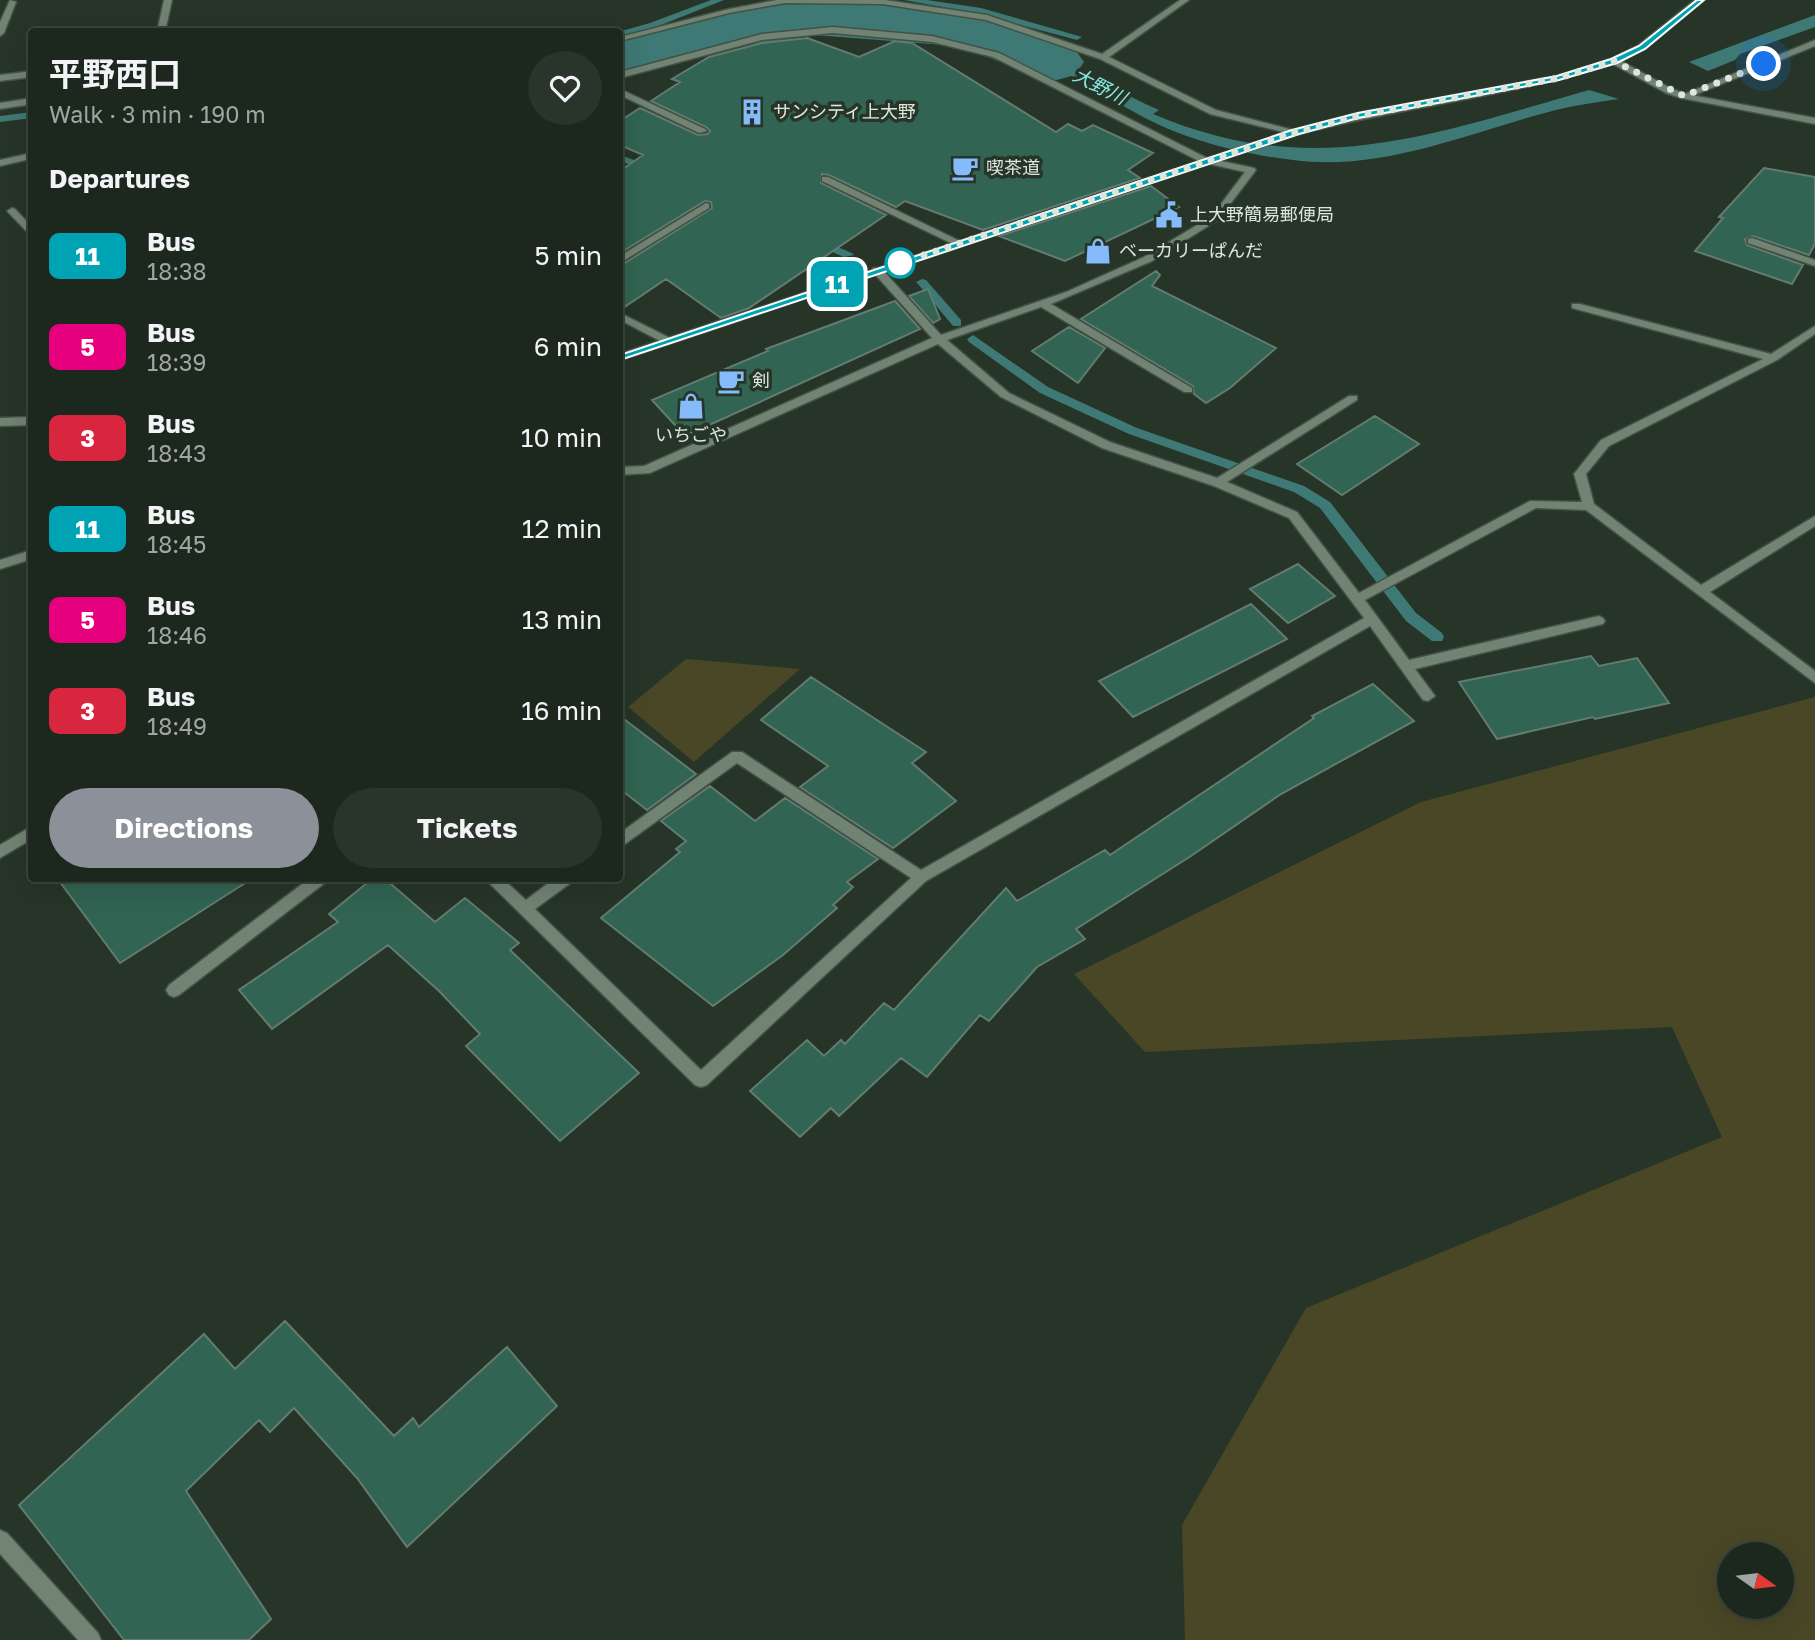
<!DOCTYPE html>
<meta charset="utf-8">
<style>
body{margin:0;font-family:"Golos Text","Noto Sans JP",sans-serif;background:#29342a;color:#f1f3f6;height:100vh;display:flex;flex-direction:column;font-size:26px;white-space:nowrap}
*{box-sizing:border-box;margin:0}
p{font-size:23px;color:#a0a6a4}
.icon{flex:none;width:38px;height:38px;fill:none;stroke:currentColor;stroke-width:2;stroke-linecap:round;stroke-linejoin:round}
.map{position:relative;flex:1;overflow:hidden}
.side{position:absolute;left:28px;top:28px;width:595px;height:854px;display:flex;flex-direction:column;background:#1c281d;border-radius:7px;box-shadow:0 7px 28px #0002,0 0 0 2px #3a443b}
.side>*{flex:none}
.badge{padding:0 14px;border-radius:10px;font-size:24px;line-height:46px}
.needle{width:46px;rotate:104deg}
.controls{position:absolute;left:1717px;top:1542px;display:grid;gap:14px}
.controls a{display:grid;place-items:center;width:77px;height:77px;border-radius:50%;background:#1c281d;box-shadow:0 7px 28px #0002,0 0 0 2px #3a443b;font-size:35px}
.you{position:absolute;width:35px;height:35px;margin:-18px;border:5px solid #fff;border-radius:50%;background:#1a73e8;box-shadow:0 0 0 10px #1a73e833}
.map>.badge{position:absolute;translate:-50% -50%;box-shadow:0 0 0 4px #fff}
h2{padding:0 21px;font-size:26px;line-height:63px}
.round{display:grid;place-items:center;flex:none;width:74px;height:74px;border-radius:37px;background:#29342a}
.head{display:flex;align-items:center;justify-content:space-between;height:119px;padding:0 21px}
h1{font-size:33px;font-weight:700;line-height:52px}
.action{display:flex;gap:14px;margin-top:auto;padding:14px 21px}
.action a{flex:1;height:80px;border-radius:42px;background:#8c9099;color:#fff;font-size:28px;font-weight:700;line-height:80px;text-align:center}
.action a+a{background:#29342a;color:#f1f3f6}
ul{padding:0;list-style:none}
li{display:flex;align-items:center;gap:21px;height:91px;padding:0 21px}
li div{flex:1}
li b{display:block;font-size:26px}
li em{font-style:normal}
li .badge{min-width:77px;font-weight:700;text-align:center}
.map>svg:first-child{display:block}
.green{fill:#494726;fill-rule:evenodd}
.water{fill:#3e7975}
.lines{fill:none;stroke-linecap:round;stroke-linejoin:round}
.stream{fill:#3e7975;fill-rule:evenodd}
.river{fill:#3e7975;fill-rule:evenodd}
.building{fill:#316452;stroke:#637b71;stroke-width:2}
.minor-casing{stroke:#445145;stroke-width:3}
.tertiary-casing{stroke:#445145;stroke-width:3}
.minor{fill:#718373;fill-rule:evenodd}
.tertiary{fill:#718373;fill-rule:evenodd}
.line{fill:#00a3b4;stroke:#fff;stroke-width:2}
.walk{stroke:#dce6dd;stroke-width:7;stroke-dasharray:0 12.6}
.stop-dot{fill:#fff;stroke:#00a3b4;stroke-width:3.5}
.labels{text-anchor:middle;stroke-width:7;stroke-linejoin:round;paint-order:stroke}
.far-poi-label{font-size:18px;fill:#dce6dd;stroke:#263527;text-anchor:start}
.far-water-label{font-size:19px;font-style:italic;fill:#88e8e2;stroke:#263527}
</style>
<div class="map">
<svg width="1815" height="1640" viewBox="0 0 1815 1640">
<rect width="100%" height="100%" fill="#263527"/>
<path class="green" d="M686,659H687L800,669L694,762L628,707Z
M1815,697V1640H1185L1182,1525L1306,1308L1722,1137L1672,1027L1145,1052L1074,974L1421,802ZM1729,1554H1782V1606H1729Z"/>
<path class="water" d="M835,13C910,17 978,26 1049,55C1087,70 1121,94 1159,110L1153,114C1312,182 1433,134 1589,90L1619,99C1598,102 1577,105 1556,110C1469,132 1384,172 1293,160C1241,154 1181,139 1136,113C1107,97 1078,79 1048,64C961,21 837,8 742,29C701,39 660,52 620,64V55C691,35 761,15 835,13Z
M1815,15V27L1740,54L1735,60L1708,71L1689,62Z"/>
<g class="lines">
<path class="stream" d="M711,0H724L656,27L620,37L618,32L650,23Z
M904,0H927L981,8L1082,37L1077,40L980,14Z
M32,112V118L0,122V116Z
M620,155L654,167L655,169L650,172L620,161Z
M818,239L852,253L854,255L844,257L814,244V240Z
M922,279L926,280L961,320V326H953L918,284L916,282Z
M973,335L1048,387L1137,428L1304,486L1330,502L1416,613L1442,633L1444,637L1442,641H1432L1406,621L1320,508L1294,492L1129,434L1040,393L969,342L967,339Z"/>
<path class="river" d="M808,0L967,11L1075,49L1084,62L1075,75L1053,81L957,46L814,35L728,48L620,74V38L728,12Z"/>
</g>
<path class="building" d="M807,38L859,57L895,41L912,43L1056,132L1068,124L1082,131L1093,125L1153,153L1128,170L1140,178L983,230L905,201L896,207L829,175L822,174L821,183L886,215L749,308L721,318L666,279L620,310V266L712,208L711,202L705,201L620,253V171L643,155L620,145V121L640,108L698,135L708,134L710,131L706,127L651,101L680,82L672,79L709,57L762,43Z
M1764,168L1815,177V244L1809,255L1753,236L1745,239L1747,245L1803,265L1792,284L1695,251L1723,218L1719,217Z
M1151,186L1179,207L1065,261L999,236Z
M1156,271L1160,275L1152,286L1276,348L1230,388L1206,403L1194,394L1193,386L1081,319Z
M928,289L940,319L933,323L909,296Z
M895,301L920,329L685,436L652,400L768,351L766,349Z
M1069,327L1105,348L1078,383L1032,351Z
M1375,416L1419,444L1342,495L1297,464Z
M1298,564L1335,596L1288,623L1250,589Z
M1251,604L1287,639L1133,717L1099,681Z
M1591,656L1599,666L1637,658L1669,703L1595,719L1593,717L1497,739L1459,682Z
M811,677L926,752L912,763L956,801L893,848L800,787L828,766L761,720Z
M1373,684L1414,721L1281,794L1191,856L1076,929L1085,939L1037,967L989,1021L980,1015L927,1077L901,1058L839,1116L831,1108L800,1137L750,1091L807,1040L824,1056L841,1040L845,1044L884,1003L894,1010L1006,888L1017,901L1105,850L1110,855L1314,718L1312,716Z
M620,716L696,774L647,810L620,789Z
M710,786L755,821L785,798L878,859L847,882L853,887L833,905L837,908L783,955L713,1006L601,918L680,852L676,849L686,841L661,821Z
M57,878H253L120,963Z
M373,878H384L435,922L465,898L519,943L510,950L639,1073L560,1141L466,1046L480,1034L439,991L388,945L272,1029L239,990L338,922L329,914Z
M285,1321L394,1436L413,1418L419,1427L507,1347L557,1406L407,1547L357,1478L294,1408L270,1432L259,1420L186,1491L271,1619L249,1640H124L19,1505L204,1334L235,1369Z"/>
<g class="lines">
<g class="minor-casing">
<path id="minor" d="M10,0L16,2L4,33L0,36V22Z
M164,0H172L165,32H157Z
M777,0H885L987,15L1102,54L1180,0H1189L1109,57L1216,110L1301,132L1296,135L1210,114L1100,59L986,20L882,4L785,3L729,13L620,41V37L729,9Z
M833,27L932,36L999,53L1207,158L1254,168L1256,170L1218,220L1152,261L1051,304L1192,388V392H1184L1041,307L947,340L1009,393L1110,442L1217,478L1349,396H1357V400L1227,482L1297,512L1359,593L1530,501L1582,502L1574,474L1601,440L1763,359L1572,308V304H1580L1771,354L1815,326V334L1777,360L1609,446L1586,474L1594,504L1701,585L1815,516V526L1710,592L1815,671V683L1586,510L1536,508L1365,600L1409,660L1599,616L1603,618L1605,621L1603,624L1415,669L1435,696L1428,701L1423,700L1370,626L926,881L707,1085L701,1087L695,1085L484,878H502L526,900L555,878H574L572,882L535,909L701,1070L911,878L737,763L625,844L620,846V833L732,752H742L921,870L1364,618L1289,518L1214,486L1102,448L1001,397L938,344L650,473L620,475V467L644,466L932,338L873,272V268H881L941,335L1066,292L1144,257L1212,216L1245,172L1201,162L993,57L932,42L833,33L762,40L620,78V72L762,34Z
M1815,40V46L1687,98L1680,96Z
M32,71V77L0,81V75Z
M620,89L705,129L707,131L699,133L620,95Z
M32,98V104L0,109V103Z
M27,154L32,157L30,159L0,166V160Z
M822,177H828L966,244L957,246L822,181Z
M706,203L709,204V208L620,263V256Z
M12,208L15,209L32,227V237L7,211Z
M1752,238L1815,260V266L1748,243V239Z
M620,313L672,339L673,341L672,343H664L620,320Z
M32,417V425L0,426V418Z
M32,826V839L0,858V845Z
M310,878H328L326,882L179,995L174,997L169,995L166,990L169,985Z
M0,1530L7,1533L98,1633L101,1640H78L0,1554Z"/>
</g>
<g class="tertiary-casing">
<path id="tertiary" d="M1695,0H1704L1645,49L1621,61L1672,89L1686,94L1815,118V124L1681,98L1666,93L1613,64C1511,96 1403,107 1299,134L620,360V354L1293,130L1358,113L1557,76L1611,59L1639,45Z
M32,550V559L0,569V560Z"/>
</g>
<use href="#minor" class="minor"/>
<use href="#tertiary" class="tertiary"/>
</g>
<path class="line" d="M1697,0H1704L1645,49L1617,63L1559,80L1358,118L1299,134L623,359L614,357L1292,130L1358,113L1557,76L1611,59L1639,46Z"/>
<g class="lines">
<path class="walk" d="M900,263L1296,132L1358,116L1559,78L1614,61L1684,96L1764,64"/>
</g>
<defs>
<g id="building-bare" transform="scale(2.1)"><path d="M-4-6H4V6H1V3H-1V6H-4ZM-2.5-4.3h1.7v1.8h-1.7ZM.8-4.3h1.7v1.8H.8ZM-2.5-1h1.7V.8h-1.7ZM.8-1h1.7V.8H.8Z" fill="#85bbfb" stroke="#263527" stroke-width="2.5" paint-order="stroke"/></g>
<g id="cafe-bare" transform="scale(2.1)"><path d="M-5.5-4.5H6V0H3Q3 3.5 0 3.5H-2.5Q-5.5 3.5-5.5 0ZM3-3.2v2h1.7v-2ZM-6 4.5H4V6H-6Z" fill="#85bbfb" stroke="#263527" stroke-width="2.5" paint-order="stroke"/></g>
<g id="civic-bare" transform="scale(2.1)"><path d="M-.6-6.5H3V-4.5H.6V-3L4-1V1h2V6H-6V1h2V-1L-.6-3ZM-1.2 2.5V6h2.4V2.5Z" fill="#85bbfb" stroke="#263527" stroke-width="2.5" paint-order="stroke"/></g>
<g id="shop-bare" transform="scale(2.1)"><path d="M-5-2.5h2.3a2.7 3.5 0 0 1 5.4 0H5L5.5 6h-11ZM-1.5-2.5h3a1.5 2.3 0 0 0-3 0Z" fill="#85bbfb" stroke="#263527" stroke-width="2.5" paint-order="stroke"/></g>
</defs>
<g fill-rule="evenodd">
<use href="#building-bare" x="752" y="112"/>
<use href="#cafe-bare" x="965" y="168"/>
<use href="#civic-bare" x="1169" y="215"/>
<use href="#shop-bare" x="1098" y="251"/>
<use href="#cafe-bare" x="731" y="381"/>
<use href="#shop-bare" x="691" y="406"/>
</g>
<circle class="stop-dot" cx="900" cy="263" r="14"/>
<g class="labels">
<g class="far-poi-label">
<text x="773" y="118">サンシティ上大野</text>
<text x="986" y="174">喫茶道</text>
<text x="1190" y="221">上大野簡易郵便局</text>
<text x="1119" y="257">ベーカリーぱんだ</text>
<text x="752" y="387">剣</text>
<text x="691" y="441" text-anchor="middle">いちごや</text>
</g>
<g class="far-water-label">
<text transform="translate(1100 86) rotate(27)" y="7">大野川</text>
</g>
</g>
</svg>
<div class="controls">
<a><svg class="needle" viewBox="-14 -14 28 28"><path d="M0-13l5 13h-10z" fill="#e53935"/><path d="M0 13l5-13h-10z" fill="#a0a6a4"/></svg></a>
</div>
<div class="you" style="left:1764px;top:64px"></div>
<b class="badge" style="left:837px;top:284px;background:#00a3b4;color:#fff">11</b>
<section class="side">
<div class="head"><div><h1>平野西口</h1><p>Walk · 3 min · 190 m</p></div><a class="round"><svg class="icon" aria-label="heart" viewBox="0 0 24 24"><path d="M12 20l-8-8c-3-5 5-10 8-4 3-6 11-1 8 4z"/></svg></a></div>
<h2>Departures</h2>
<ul>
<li><span class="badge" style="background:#00a3b4;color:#fff">11</span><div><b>Bus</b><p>18:38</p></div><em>5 min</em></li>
<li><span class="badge" style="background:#e6007e;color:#fff">5</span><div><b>Bus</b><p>18:39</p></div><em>6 min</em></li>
<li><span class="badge" style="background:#d7263d;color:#fff">3</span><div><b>Bus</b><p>18:43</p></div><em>10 min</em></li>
<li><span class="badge" style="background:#00a3b4;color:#fff">11</span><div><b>Bus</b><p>18:45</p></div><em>12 min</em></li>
<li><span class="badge" style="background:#e6007e;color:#fff">5</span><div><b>Bus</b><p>18:46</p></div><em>13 min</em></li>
<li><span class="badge" style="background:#d7263d;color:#fff">3</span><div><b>Bus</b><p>18:49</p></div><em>16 min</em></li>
</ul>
<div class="action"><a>Directions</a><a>Tickets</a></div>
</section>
</div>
